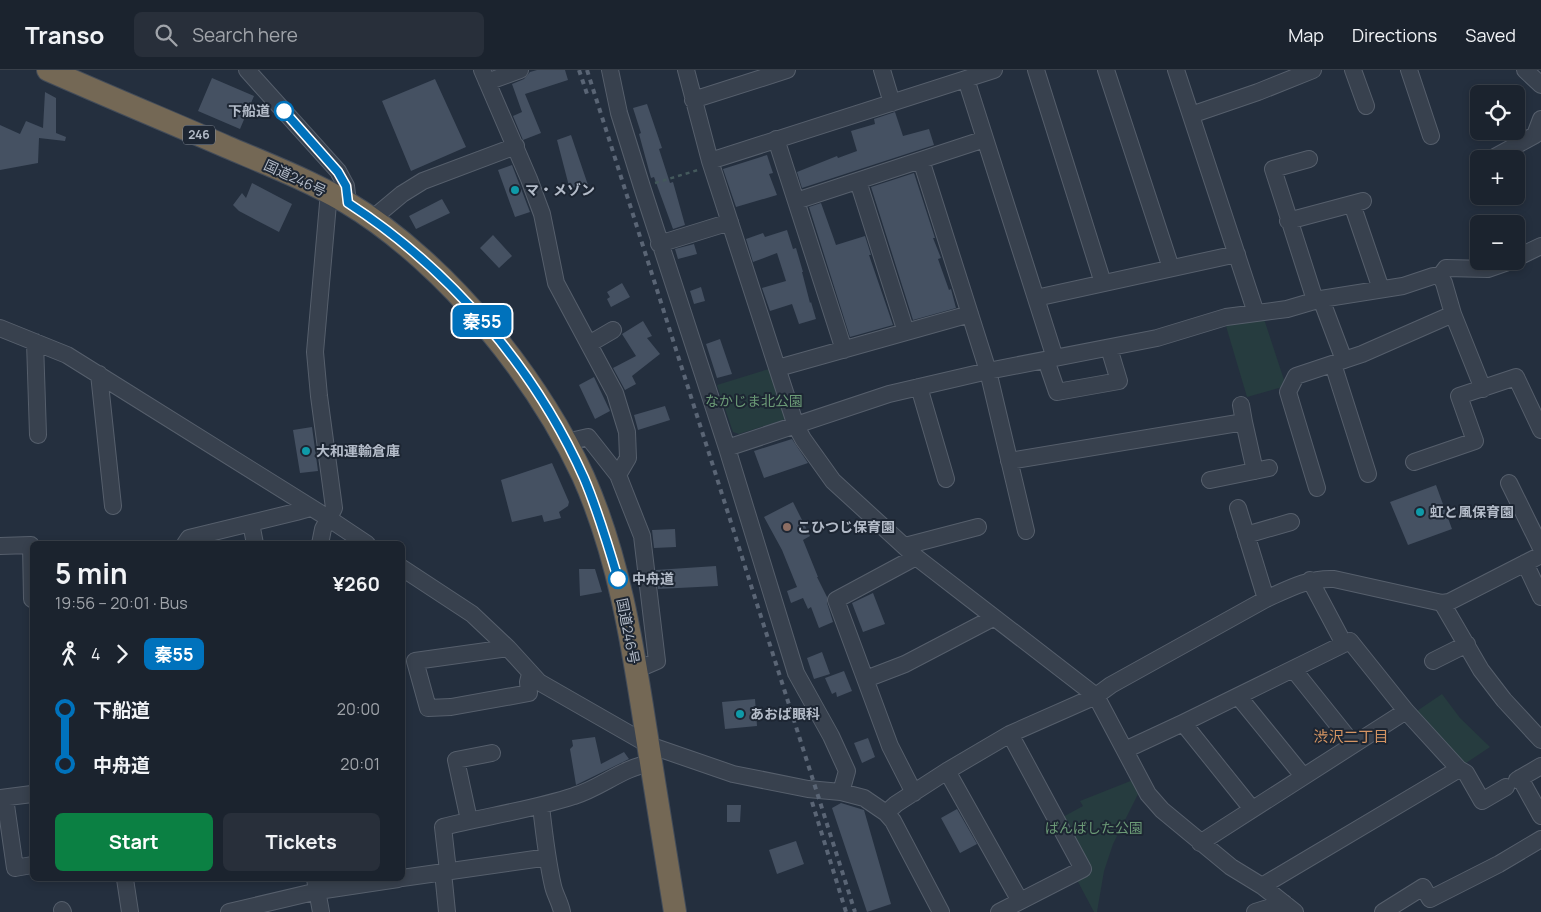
<!DOCTYPE html>
<meta charset="utf-8">
<style>
body{margin:0;font-family:Manrope,"Noto Sans JP",sans-serif;background:#282f3a;color:#f1f3f6;height:100vh;display:flex;flex-direction:column;font-size:19px;white-space:nowrap}
*{box-sizing:border-box;margin:0}
p{font-size:16px;color:#a0a4aa}
.icon{flex:none;width:28px;height:28px;fill:none;stroke:currentColor;stroke-width:2;stroke-linecap:round;stroke-linejoin:round}
.map{position:relative;flex:1;overflow:hidden}
.sheet{position:absolute;left:30px;top:471px;width:375px;height:340px;display:flex;flex-direction:column;background:#1b232e;border-radius:8px;box-shadow:0 2px 8px #0003,0 0 0 1px #39404a}
.sheet>*{flex:none}
.badge{padding:0 10px;border-radius:8px;font-size:18px;line-height:32px}
.tools{position:absolute;left:1470px;top:15px;display:grid;gap:10px}
.tools a{display:grid;place-items:center;width:55px;height:55px;border-radius:8px;background:#1b232e;box-shadow:0 2px 8px #0003,0 0 0 1px #39404a;font-size:25px}
.map>.badge{position:absolute;translate:-50% -50%;box-shadow:0 0 0 2px #fff}
.legs{display:flex;align-items:center;gap:8px;height:55px;padding:0 25px;font-size:16px}
.legs p{margin-inline-start:auto}
.headline{display:flex;align-items:center;justify-content:space-between;height:85px;padding:0 25px}
h1{font-size:28px;font-weight:700;line-height:38px}
.button{display:flex;gap:10px;margin-top:auto;padding:10px 25px}
.button a{flex:1;height:58px;border-radius:8px;background:#0b8043;color:#fff;font-size:20px;font-weight:700;line-height:58px;text-align:center}
.button a+a{background:#282f3a;color:#f1f3f6}
ul{padding:0 25px;list-style:none}
li{display:flex;align-items:center;gap:18px;height:55px;font-size:19px}
li i{display:grid;place-items:center;width:8px;height:100%;margin:0 6px;background:currentColor}
li i::after{content:'';width:12px;height:12px;margin:-6px;border:4px solid;border-radius:50%;background:#1b232e}
li p{margin-inline-start:auto}
li:first-child i{background:linear-gradient(#0000 50%,currentColor 0)}
li:last-child i{background:linear-gradient(currentColor 50%,#0000 0)}
header{display:flex;align-items:center;gap:30px;box-sizing:border-box;height:70px;padding:0 25px;background:#1b232e;border-bottom:1px solid #39404a}
header strong{font-size:24px}
nav{display:flex;gap:28px;margin-inline-start:auto;font-size:18px}
.search{width:350px;height:45px;background:#282f3a;display:flex;align-items:center;gap:12px;box-sizing:border-box;padding:0 18px;border-radius:8px;color:#a0a4aa;font-size:19px}
.map>svg:first-child{display:block}
.green{fill:#263c3f}
.building{fill:#455162}
.lines{fill:none;stroke-linecap:round;stroke-linejoin:round}
.minor-casing{stroke:#565f6c;stroke-width:18}
.highway-casing{stroke:#434c59;stroke-width:24}
.path{stroke:#44595c;stroke-width:2.5;stroke-dasharray:4 4;stroke-linecap:butt}
.minor{stroke:#38414e;stroke-width:16}
.highway{stroke:#746855;stroke-width:22}
.rail{stroke:#5a6575;stroke-width:4;stroke-dasharray:5 5;stroke-linecap:butt}
.line-1-casing{stroke:#fff;stroke-width:11}
.line-1{stroke:#0072bc;stroke-width:8}
.stop-1-dot{fill:#fff;stroke:#0072bc;stroke-width:2.5}
.culture-dot{fill:#0f9aa8;stroke:#1d2633;stroke-width:2}
.education-dot{fill:#8d6e63;stroke:#1d2633;stroke-width:2}
.labels{text-anchor:middle;stroke-width:4;stroke-linejoin:round;paint-order:stroke}
.shield{fill:#1d2633;stroke:#878f9c;stroke-width:1}
.shield-label{font-size:12px;font-weight:bold;fill:#b4bcc9}
.stop-label{font-size:14px;font-weight:bold;fill:#b4bcc9;stroke:#1d2633;text-anchor:end}
.street-label{font-size:14px;fill:#b4bcc9;stroke:#1d2633}
.poi-label{font-size:14px;font-weight:bold;fill:#b4bcc9;stroke:#1d2633;text-anchor:start}
.park-label{font-size:14px;fill:#6b9a76;stroke:#1d2633}
.neighbourhood-label{font-size:15px;fill:#d59563;stroke:#1d2633}
</style>
<header>
<strong>Transo</strong>
<div class="search"><svg class="icon" aria-label="search" viewBox="0 0 24 24"><circle cx="10" cy="10" r="6"/><path d="M15 15l6 6"/></svg>Search here</div>
<nav><a>Map</a><a>Directions</a><a>Saved</a></nav>
</header>
<div class="map">
<svg width="1541" height="842" viewBox="0 0 1541 842">
<rect width="100%" height="100%" fill="#242f3e"/>
<path class="green" d="M1264,249L1286,316L1247,327L1226,256Z
M772,298L788,346L783,350L739,364L733,362L717,315Z
M1442,624L1460,648L1490,677L1463,695L1414,643Z
M1133,710L1139,722L1113,774L1104,801L1097,842H1094L1076,808L1061,748L1083,736L1080,731Z"/>
<path class="building" d="M537,0H565L568,10L525,24L541,63L523,70L513,46L522,42L512,14L524,9L530,2Z
M212,8L254,26L240,59L198,41Z
M435,9L466,77L411,101L382,31Z
M45,22L56,28V63L66,67L65,71L39,68L38,93L0,100V55L20,64L26,51L43,58Z
M647,34L662,78L659,79L670,113L673,112L685,155L673,159L654,107L651,108L639,64L641,63L633,38Z
M895,42L903,66L929,59L934,75L802,118L797,102L837,86L838,88L857,81L851,61L875,54L874,49Z
M571,65L588,115L570,120L557,70Z
M767,85L773,103L769,104L777,125L736,137L723,99Z
M512,95L530,142L515,147L498,100Z
M914,103L935,168H933L941,188L938,189L949,220L951,219L956,238L913,250L871,117Z
M252,113L292,134L279,162L239,141L233,135L242,123L246,128Z
M442,129L450,143L416,159L409,146Z
M821,133L836,175L865,166L871,185H869L893,255L850,267L809,137Z
M787,160L793,179L796,178L803,202H802L810,233L811,232L816,249L799,254L792,234L770,241L762,218L786,211L777,183L753,192L746,169L763,163L765,167Z
M493,165L512,186L499,198L480,178Z
M694,174L697,184L678,189L675,179Z
M622,213L630,227L611,237L607,229L610,227L607,222Z
M701,217L705,231L694,234L690,221Z
M643,251L652,266L647,268L660,284L632,306L636,314L625,320L613,298L636,286L622,264Z
M720,269L732,304L717,308L706,274Z
M594,307L610,341L595,349L579,315Z
M665,336L670,350L638,360L634,345Z
M312,357L318,401L300,403L293,360Z
M792,369L808,393L764,408L754,381Z
M552,393L569,432L568,436L559,442L561,448L544,452L542,445L512,452L501,410Z
M1436,415L1452,459L1408,475L1390,432Z
M793,432L810,466L803,470L818,507H817L827,527V533L833,552L819,558L811,537L808,539L803,528L791,533L787,521L797,517L782,480L764,447Z
M675,459L676,477L654,478L652,460Z
M716,496L718,516L658,519L656,500Z
M579,499H595L602,522L580,526Z
M873,523L885,554L863,562L852,533Z
M822,582L830,604L814,609L807,588Z
M844,601L852,621L837,627L836,622L832,624L825,608Z
M755,629L757,656L725,659L722,632Z
M595,667L601,694L624,682L629,689L576,715L570,679L573,676L572,670Z
M868,668L875,687L862,693L854,673Z
M841,733L864,740L891,834L867,842L832,738Z
M727,735H741L740,752H727Z
M957,739L977,774L960,783L941,748Z
M796,771L804,794L777,804L769,780Z"/>
<g class="lines">
<g class="minor-casing">
<path id="minor" d="M247,0L338,101L346,116L348,133
M482,0L529,109L542,144L556,213L615,323L627,362L628,388L618,405L588,367L566,372
M610,0L619,43L642,117L727,378L796,603L831,666L847,701L841,722
M686,0L710,91L796,356L803,369L833,411L916,487L1096,626L1148,724L1162,740L1231,797L1262,816L1295,842
M882,0L892,33
M1036,0L1103,213
M1106,0L1171,198
M1176,0L1256,243
M1353,0L1366,36
M1409,0L1431,66
M1525,0L1541,15
M966,9L1055,288
M487,12L520,0
M693,30L787,0
M1191,45L1258,22L1313,0
M776,69L844,280
M1493,88L1535,65L1541,49
M1309,89L1273,99L1315,230
M921,90L988,301L1026,461
M710,91L994,0
M858,111L906,262
M796,131L985,69
M1352,134L1381,219
M372,149L402,124L423,111L516,76
M1288,151L1363,131
M659,174L730,152
M1516,188L1541,176
M1440,206L1444,213L1453,244L1483,319
M1036,228L1237,184
M1321,229L1344,290
M0,258L67,285L328,448L367,474
M35,272L38,365
M589,274L613,260
M1046,290L1057,322L1119,311L1109,278
M1333,294L1368,404
M778,298L970,244
M99,304L113,436
M919,317L946,409
M1241,335L1244,352
M727,378L889,324L988,301L1157,268L1226,247L1287,239L1321,229L1403,216L1433,206H1440L1446,198L1488,199L1511,191
M1009,391L1244,352L1255,401
M1414,392L1475,371L1459,326L1516,307L1541,360
M618,405L642,466L657,591L636,600
M1210,410L1269,398
M1509,413L1541,478
M1317,418L1288,322L1296,306L1362,284L1453,244
M1238,438L1266,529
M251,453L255,474
M1246,465L1291,452
M185,474L189,468L296,442L310,438
M320,474L323,459L334,438L319,326L315,282L329,122
M0,476L31,475L32,529
M905,476L978,457
M1525,493L1541,527
M402,498L472,544L508,578L539,612L649,675L733,704L808,719L841,722L864,728L886,743L893,751L941,842
M1310,510L1344,574
M1442,533L1481,600L1504,630L1541,670
M508,578L415,591L428,638L451,637L529,623L528,612L530,604
M1433,591L1467,574
M1293,599L1353,674
M866,609L905,594L993,548
M1238,626L1303,706
M1183,653L1252,739
M1125,680L1183,653L1350,571L1406,641L1459,699L1466,703L1482,731L1506,717
M947,701L1020,831
M1520,708L1541,746
M1517,710L1541,696
M914,723L890,676L836,530L916,487
M0,728L32,724
M5,728L15,798L32,795
M541,736C544,763 547,790 553,816C555,825 560,832 562,842
M886,743L896,734L947,701L1010,664L1096,626L1111,615L1266,529C1290,518 1308,508 1334,509L1442,533L1449,532L1541,485
M469,750L456,690L492,683
M1200,773L1406,641
M448,801L443,757C487,746 531,740 574,726C601,718 623,697 652,693
M443,802L447,842
M402,808L535,789H547
M125,809L130,842
M315,809L321,842
M1262,816L1459,699
M62,840L63,842
M229,842L318,821L398,809
M999,842L1083,799L1010,664
M1255,842L1284,833
M1383,842L1423,817L1430,829L1499,794L1541,769"/>
</g>
<g class="highway-casing">
<path id="highway" d="M48,0C107,26 167,51 227,77C267,94 308,110 346,132C398,163 449,211 487,257C525,303 558,352 583,406C618,484 632,571 645,655C655,718 665,780 675,842"/>
</g>
<path class="path" d="M655,113L698,100"/>
<use href="#minor" class="minor"/>
<use href="#highway" class="highway"/>
<path class="rail" d="M579,0L588,27
M587,0L855,842
M812,732L846,842"/>
</g>
<g class="lines">
<g class="line-1-casing">
<path id="line-1" d="M284,41L338,102L346,116L348,133C450,199 535,298 584,408C598,441 608,475 618,509"/>
</g>
<use href="#line-1" class="line-1"/>
</g>
<g class="stop-1-dot">
<circle cx="284" cy="41" r="9"/>
<circle cx="618" cy="509" r="9"/>
</g>
<g class="culture-dot">
<circle cx="515" cy="120" r="5"/>
<circle cx="306" cy="381" r="5"/>
<circle cx="1420" cy="442" r="5"/>
<circle cx="740" cy="644" r="5"/>
</g>
<circle class="education-dot" cx="787" cy="457" r="5"/>
<g class="labels">
<rect class="shield" x="183" y="55.5" width="32" height="19" rx="4"/>
<g class="shield-label">
<text x="199" y="69">246</text>
</g>
<g class="stop-label">
<text x="270" y="46">下船道</text>
<text x="632" y="514" text-anchor="start">中舟道</text>
</g>
<g class="street-label">
<text transform="translate(295 108) rotate(25)" y="5">国道246号</text>
<text transform="translate(628 561) rotate(79)" y="5">国道246号</text>
</g>
<g class="poi-label">
<text x="525" y="125">マ・メゾン</text>
<text x="316" y="386">大和運輸倉庫</text>
<text x="1430" y="447">虹と風保育園</text>
<text x="797" y="462">こひつじ保育園</text>
<text x="750" y="649">あおば眼科</text>
</g>
<g class="park-label">
<text x="754" y="336">なかじま北公園</text>
<text x="1094" y="763">ばんばした公園</text>
</g>
<g class="neighbourhood-label">
<text x="1351" y="672">渋沢二丁目</text>
</g>
</g>
</svg>
<div class="tools">
<a><svg class="icon" aria-label="locate" viewBox="0 0 24 24"><circle cx="12" cy="12" r="6"/><path d="M12 2v4M12 18v4M2 12h4M18 12h4"/></svg></a>
<a>+</a>
<a>−</a>
</div>
<b class="badge" style="left:482px;top:251px;background:#0072bc;color:#fff">秦55</b>
<section class="sheet">
<div class="headline"><div><h1>5 min</h1><p>19:56 – 20:01 · Bus</p></div><b>¥260</b></div>
<div class="legs"><svg class="icon" aria-label="walk" viewBox="0 0 24 24"><circle cx="13" cy="4" r="2"/><path d="M13 8l-2 6 4 7M11 14l-3 7M7 12l3-4h3l4 4"/></svg>4<svg class="icon" aria-label="forward" viewBox="0 0 24 24"><path d="M9 5l7 7-7 7"/></svg><b class="badge" style="background:#0072bc;color:#fff">秦55</b></div>
<ul>
<li><i style="color:#0072bc"></i><b>下船道</b><p>20:00</p></li>
<li><i style="color:#0072bc"></i><b>中舟道</b><p>20:01</p></li>
</ul>
<div class="button"><a>Start</a><a>Tickets</a></div>
</section>
</div>
